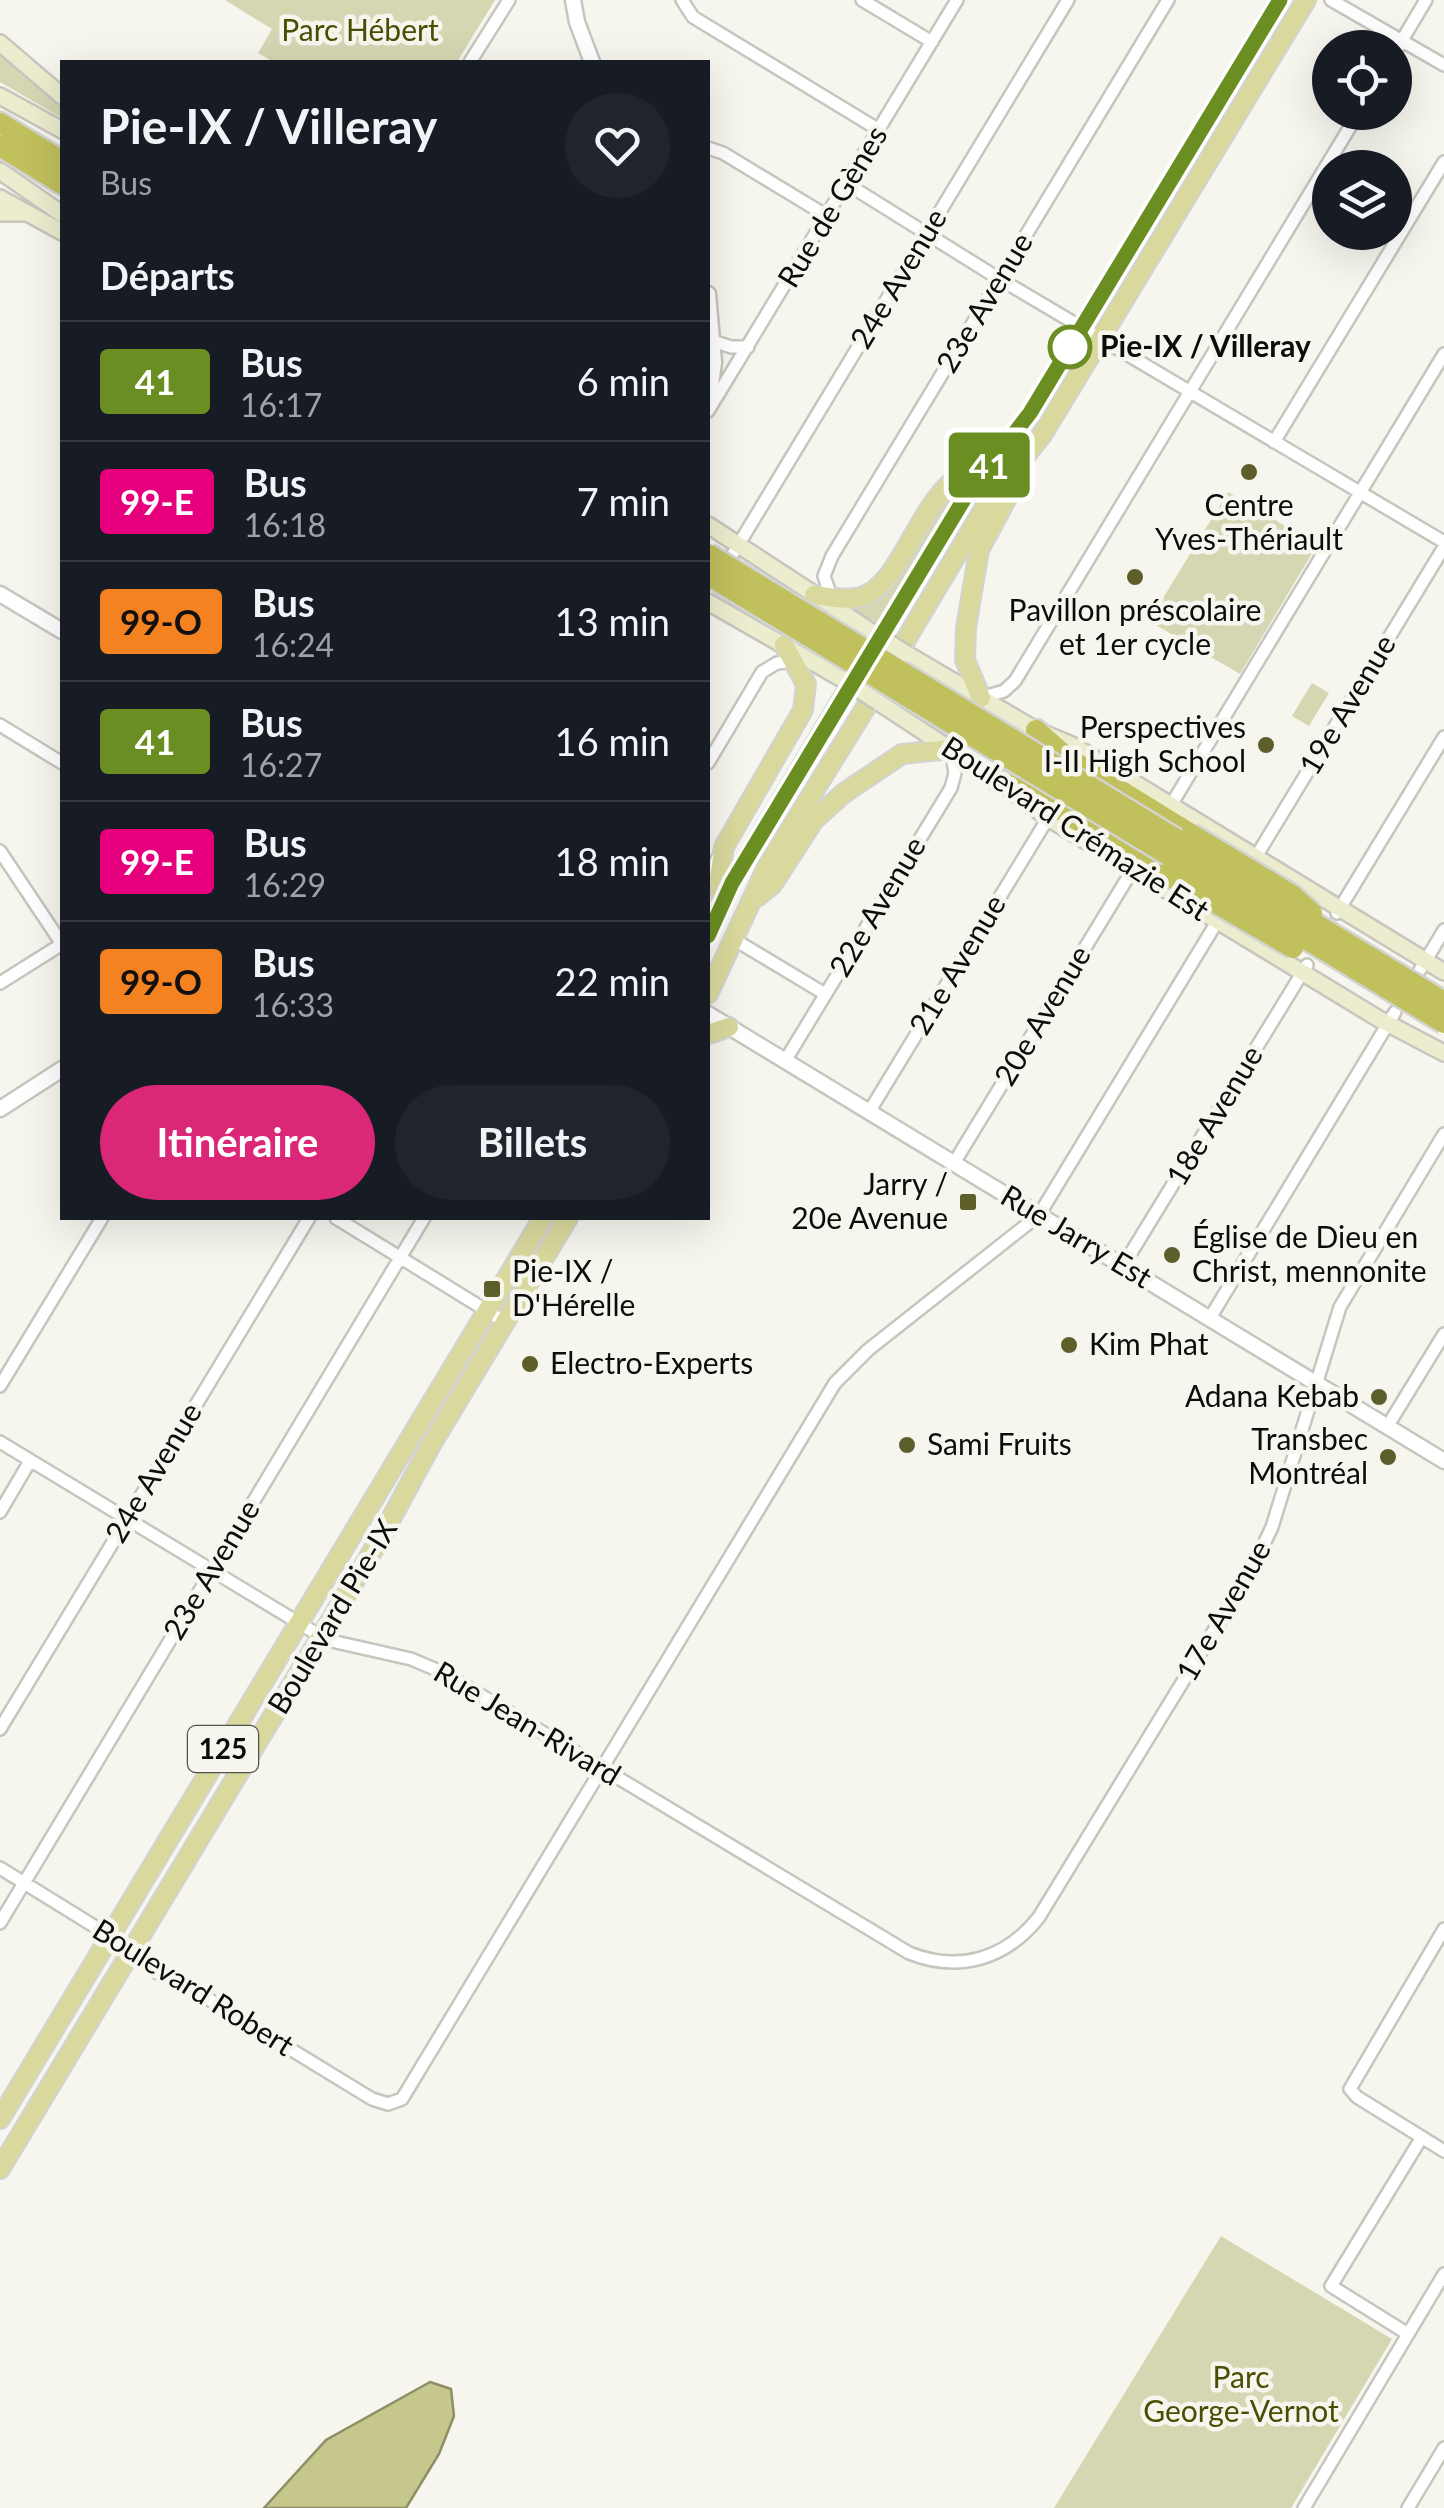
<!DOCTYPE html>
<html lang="fr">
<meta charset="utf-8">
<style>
body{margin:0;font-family:Lato,sans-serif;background:#20242c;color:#f1f3f6;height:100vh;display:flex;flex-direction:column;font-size:38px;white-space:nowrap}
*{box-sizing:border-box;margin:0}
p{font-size:32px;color:#9ea1a6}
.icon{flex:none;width:55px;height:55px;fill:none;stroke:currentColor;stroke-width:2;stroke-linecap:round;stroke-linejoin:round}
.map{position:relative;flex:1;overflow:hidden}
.details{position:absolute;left:60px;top:60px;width:650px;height:1160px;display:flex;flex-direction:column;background:#171b24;border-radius:0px;box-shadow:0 10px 40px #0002}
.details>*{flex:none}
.badge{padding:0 20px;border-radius:8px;font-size:35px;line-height:65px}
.buttons{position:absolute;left:1312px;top:30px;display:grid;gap:20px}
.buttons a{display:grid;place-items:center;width:100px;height:100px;border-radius:50%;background:#171b24;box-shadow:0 10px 40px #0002;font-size:50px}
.map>.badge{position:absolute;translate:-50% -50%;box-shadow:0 0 0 5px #fff}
h2{padding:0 40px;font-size:38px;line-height:90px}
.round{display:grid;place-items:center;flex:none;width:105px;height:105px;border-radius:52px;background:#20242c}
.overview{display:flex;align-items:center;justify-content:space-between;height:170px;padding:0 40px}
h1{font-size:48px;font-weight:700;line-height:75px}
.action{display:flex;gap:20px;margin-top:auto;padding:20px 40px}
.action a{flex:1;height:115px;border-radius:60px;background:#db2777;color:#fff;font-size:40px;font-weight:700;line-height:115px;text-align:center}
.action a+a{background:#20242c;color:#f1f3f6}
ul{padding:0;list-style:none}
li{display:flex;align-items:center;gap:30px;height:120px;padding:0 40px;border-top:2px solid #363941}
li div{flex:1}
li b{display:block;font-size:38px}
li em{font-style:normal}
li .badge{min-width:110px;font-weight:700;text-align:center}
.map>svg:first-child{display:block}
.green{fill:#d5d6b2}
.water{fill:#c6c78d;stroke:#8e8f66;stroke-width:2.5}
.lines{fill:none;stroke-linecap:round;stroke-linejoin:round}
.minor-casing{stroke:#c6c6bf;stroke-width:16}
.tertiary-casing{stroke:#c6c6bf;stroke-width:19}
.secondary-casing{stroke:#c6c6bf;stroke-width:20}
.primary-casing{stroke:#d3d3d3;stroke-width:22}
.motorway-casing{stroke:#d3d3d3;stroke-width:25}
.minor{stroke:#fff;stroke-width:11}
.tertiary{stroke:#fff;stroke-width:14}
.secondary{stroke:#ececce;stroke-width:15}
.primary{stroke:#d9d99d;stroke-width:18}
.motorway{stroke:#c0c05c;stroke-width:20}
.secondary-bridge-casing{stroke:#c6c6bf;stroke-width:20;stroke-linecap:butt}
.motorway-bridge-casing{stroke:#d3d3d3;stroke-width:25;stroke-linecap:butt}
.secondary-bridge{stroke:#ececce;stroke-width:15}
.motorway-bridge{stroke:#c0c05c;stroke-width:20}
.line-casing{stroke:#fff;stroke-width:22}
.line{stroke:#6b8e23;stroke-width:15}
.stop-dot{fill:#fff;stroke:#6b8e23;stroke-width:5}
.poi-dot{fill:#5e5e2b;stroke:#f6f6ef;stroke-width:4}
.labels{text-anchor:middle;stroke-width:9;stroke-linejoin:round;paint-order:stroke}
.shield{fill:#f6f6ef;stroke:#52534f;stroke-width:2.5}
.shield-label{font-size:28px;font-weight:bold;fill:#0c0d0a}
.park-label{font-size:30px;fill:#4d4c03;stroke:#f6f6ef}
.street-label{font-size:30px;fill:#0c0d0a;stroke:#f6f6ef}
.stop-label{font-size:30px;font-weight:bold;fill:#0c0d0a;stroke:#f6f6ef;text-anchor:start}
.poi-label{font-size:30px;fill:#0c0d0a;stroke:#f6f6ef;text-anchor:start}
</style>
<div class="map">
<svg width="1444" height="2508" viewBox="0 0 1444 2508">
<rect width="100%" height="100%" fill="#f6f6ef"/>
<path class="green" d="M225,0H495L457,62H274L258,53L272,29Z
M0,54L62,107V118L0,82Z
M967,481L878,623L848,606L856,604L947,494Z
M1228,492L1317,545L1240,674L1149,621Z
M1312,683L1329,693L1309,726L1292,716Z
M1221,2236L1392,2339L1291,2508H1054Z"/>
<path class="water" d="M430,2382L451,2389L454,2416L439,2454L406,2508H264L326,2440Z"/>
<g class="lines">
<g class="minor-casing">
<path id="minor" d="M682,0L693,17L879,130
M862,0L932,42
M1331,0L1444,65
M1395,52L1426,0
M470,62L509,0
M708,148L723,153L827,216
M847,184L993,275L1444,542
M713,341L731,347H748
M708,411L957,0
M1274,442L1444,162
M731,557L1068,0
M833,602L824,576L832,556L1168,0
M981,698L1004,691L1015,681L1359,112
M0,725L62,763
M708,763L762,672L777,663L797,661
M1171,805L1444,354
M0,851L62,944L0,983
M1254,860L1444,547
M708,878L717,859
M1337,913L1444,737
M735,940L825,994
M1420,970L1444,930
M785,1061L951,788L955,773L951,749
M869,1112L1048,818
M954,1163L1133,869
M336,1218L505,1322
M1123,1266L1307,965
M1210,1318L1395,1012
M0,1386L102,1218
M1387,1427L1444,1334
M0,1442L327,1640L411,1659L444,1673L909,1953C959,1973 1006,1959 1039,1917L1254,1565L1272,1527L1340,1307L1444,1134
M0,1512L30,1461
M0,1729L309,1218
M0,1868L110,1936L159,1974L174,1978L372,2099L388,2104L402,2099L835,1383L868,1350L1039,1215L1220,917
M0,1923L424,1218
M1444,1929L1350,2089L1357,2097L1444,2151
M1408,2334L1331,2286L1422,2137
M1304,2508L1444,2274
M1408,2508L1444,2448"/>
</g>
<g class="tertiary-casing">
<path id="tertiary" d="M573,0L577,22L592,62
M708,294L714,362L708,407
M0,594L62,631
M708,1014L1444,1461
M0,1109L62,1069"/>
</g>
<g class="secondary-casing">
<path id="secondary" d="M0,43L62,96
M0,96L62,130
M0,171L62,214
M0,198L62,232
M0,213H27
M708,525L872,632
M708,602L844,680
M907,654L1036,730L1074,746L1444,972
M878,702L997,780L1048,818L1379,1019L1444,1053"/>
</g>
<g class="primary-casing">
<path id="primary" d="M814,595C829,597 846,601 861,597C902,586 920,495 965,473C972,470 981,468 988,466
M885,629L966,496L1031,413L1280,0
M905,641L984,509L1042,435L1306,0
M981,698L965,660L966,628L979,550L1007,498L1012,476
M757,897L772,885L814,820L844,793L902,754L951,749
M722,901L719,878L724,847L803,710L806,684L784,645
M708,936L732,883L845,694
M708,994L768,865L866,707
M708,1034L729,1027
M0,2119L543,1218
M0,2169L381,1537L432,1443L568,1218"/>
</g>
<g class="motorway-casing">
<path id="motorway" d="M0,123L62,161
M0,146L62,184
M1036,730L1068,758L1191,834
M997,780L1042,799L1166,874"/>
</g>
<use href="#minor" class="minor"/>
<use href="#tertiary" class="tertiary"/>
<use href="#secondary" class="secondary"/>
<use href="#primary" class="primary"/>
<use href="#motorway" class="motorway"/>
<g class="secondary-bridge-casing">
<path id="secondary-bridge" d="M872,632L907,654
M844,680L878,702"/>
</g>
<g class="motorway-bridge-casing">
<path id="motorway-bridge" d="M708,554L1444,1002
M708,575L1444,1023
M1191,834L1292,895L1312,913
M1166,874L1293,948"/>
</g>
<use href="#secondary-bridge" class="secondary-bridge"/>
<use href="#motorway-bridge" class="motorway-bridge"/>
</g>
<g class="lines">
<g class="line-casing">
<path id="line" d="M708,936L732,883L966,496L1030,413L1280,0"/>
</g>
<use href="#line" class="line"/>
</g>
<circle class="stop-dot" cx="1070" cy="347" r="20"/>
<g class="poi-dot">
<circle cx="1249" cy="472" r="10"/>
<circle cx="1135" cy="577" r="10"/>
<circle cx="1266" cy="745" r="10"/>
<rect x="958" y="1192" width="20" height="20" rx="5"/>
<circle cx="1172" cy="1255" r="10"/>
<rect x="482" y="1279" width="20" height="20" rx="5"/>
<circle cx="1069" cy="1345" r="10"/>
<circle cx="530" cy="1364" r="10"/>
<circle cx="1379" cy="1397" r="10"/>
<circle cx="907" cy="1445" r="10"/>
<circle cx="1388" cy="1457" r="10"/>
</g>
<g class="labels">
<rect class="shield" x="188" y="1726" width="70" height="46" rx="8"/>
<g class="shield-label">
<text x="223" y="1759">125</text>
</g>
<g class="park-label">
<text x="360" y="41">Parc Hébert</text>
<text x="1241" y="2388">Parc<tspan x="1241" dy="34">George-Vernot</tspan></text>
</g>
<g class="street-label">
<text transform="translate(833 207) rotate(-59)" y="10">Rue de Gènes</text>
<text transform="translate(899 279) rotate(-59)" y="10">24e Avenue</text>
<text transform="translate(985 303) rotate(-59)" y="10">23e Avenue</text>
<text transform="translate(1348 705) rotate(-59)" y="10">19e Avenue</text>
<text transform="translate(1075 829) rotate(33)" y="10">Boulevard Crémazie Est</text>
<text transform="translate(878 907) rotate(-59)" y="10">22e Avenue</text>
<text transform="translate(958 965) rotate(-59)" y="10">21e Avenue</text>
<text transform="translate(1043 1016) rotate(-59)" y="10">20e Avenue</text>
<text transform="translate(1215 1116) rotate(-59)" y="10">18e Avenue</text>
<text transform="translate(1076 1237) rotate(31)" y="10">Rue Jarry Est</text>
<text transform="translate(154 1473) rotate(-59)" y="10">24e Avenue</text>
<text transform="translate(212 1570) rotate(-59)" y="10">23e Avenue</text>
<text transform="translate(1224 1611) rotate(-60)" y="10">17e Avenue</text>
<text transform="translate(333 1617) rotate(-59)" y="10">Boulevard Pie-IX</text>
<text transform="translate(527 1724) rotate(31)" y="10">Rue Jean-Rivard</text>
<text transform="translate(193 1988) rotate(32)" y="10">Boulevard Robert</text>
</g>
<g class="stop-label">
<text x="1100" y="357">Pie-IX / Villeray</text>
</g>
<g class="poi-label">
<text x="1249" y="516" text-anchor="middle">Centre<tspan x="1249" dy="34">Yves-Thériault</tspan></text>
<text x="1135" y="621" text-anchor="middle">Pavillon préscolaire<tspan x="1135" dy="34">et 1er cycle</tspan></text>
<text x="1246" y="738" text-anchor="end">Perspectives<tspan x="1246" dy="34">I-II High School</tspan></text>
<text x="948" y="1195" text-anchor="end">Jarry /<tspan x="948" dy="34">20e Avenue</tspan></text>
<text x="1192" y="1248">Église de Dieu en<tspan x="1192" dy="34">Christ, mennonite</tspan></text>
<text x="512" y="1282">Pie-IX /<tspan x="512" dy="34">D'Hérelle</tspan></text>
<text x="1089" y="1355">Kim Phat</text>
<text x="550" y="1374">Electro-Experts</text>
<text x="1359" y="1407" text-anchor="end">Adana Kebab</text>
<text x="1368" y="1450" text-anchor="end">Transbec<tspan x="1368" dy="34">Montréal</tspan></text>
<text x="927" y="1455">Sami Fruits</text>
</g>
</g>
</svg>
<div class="buttons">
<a><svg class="icon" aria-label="locate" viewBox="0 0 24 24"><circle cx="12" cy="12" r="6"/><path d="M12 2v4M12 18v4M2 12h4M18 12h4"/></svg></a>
<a><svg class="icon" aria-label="layers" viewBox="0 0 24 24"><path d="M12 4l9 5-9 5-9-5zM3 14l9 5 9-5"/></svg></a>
</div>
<b class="badge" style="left:989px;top:465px;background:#6b8e23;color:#fff">41</b>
<section class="details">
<div class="overview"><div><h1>Pie-IX / Villeray</h1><p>Bus</p></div><a class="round"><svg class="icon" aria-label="heart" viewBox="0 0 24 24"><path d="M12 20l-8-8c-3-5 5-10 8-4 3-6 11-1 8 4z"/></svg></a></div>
<h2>Départs</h2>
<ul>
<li><span class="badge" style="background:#6b8e23;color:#fff">41</span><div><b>Bus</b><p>16:17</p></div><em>6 min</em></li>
<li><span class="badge" style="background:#e6007e;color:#fff">99-E</span><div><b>Bus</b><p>16:18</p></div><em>7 min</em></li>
<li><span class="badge" style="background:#f58220;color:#111">99-O</span><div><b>Bus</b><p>16:24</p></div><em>13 min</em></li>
<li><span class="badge" style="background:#6b8e23;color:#fff">41</span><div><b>Bus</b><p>16:27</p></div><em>16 min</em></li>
<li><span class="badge" style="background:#e6007e;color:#fff">99-E</span><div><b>Bus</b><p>16:29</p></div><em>18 min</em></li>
<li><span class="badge" style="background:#f58220;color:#111">99-O</span><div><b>Bus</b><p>16:33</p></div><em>22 min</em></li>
</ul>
<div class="action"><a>Itinéraire</a><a>Billets</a></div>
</section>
</div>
